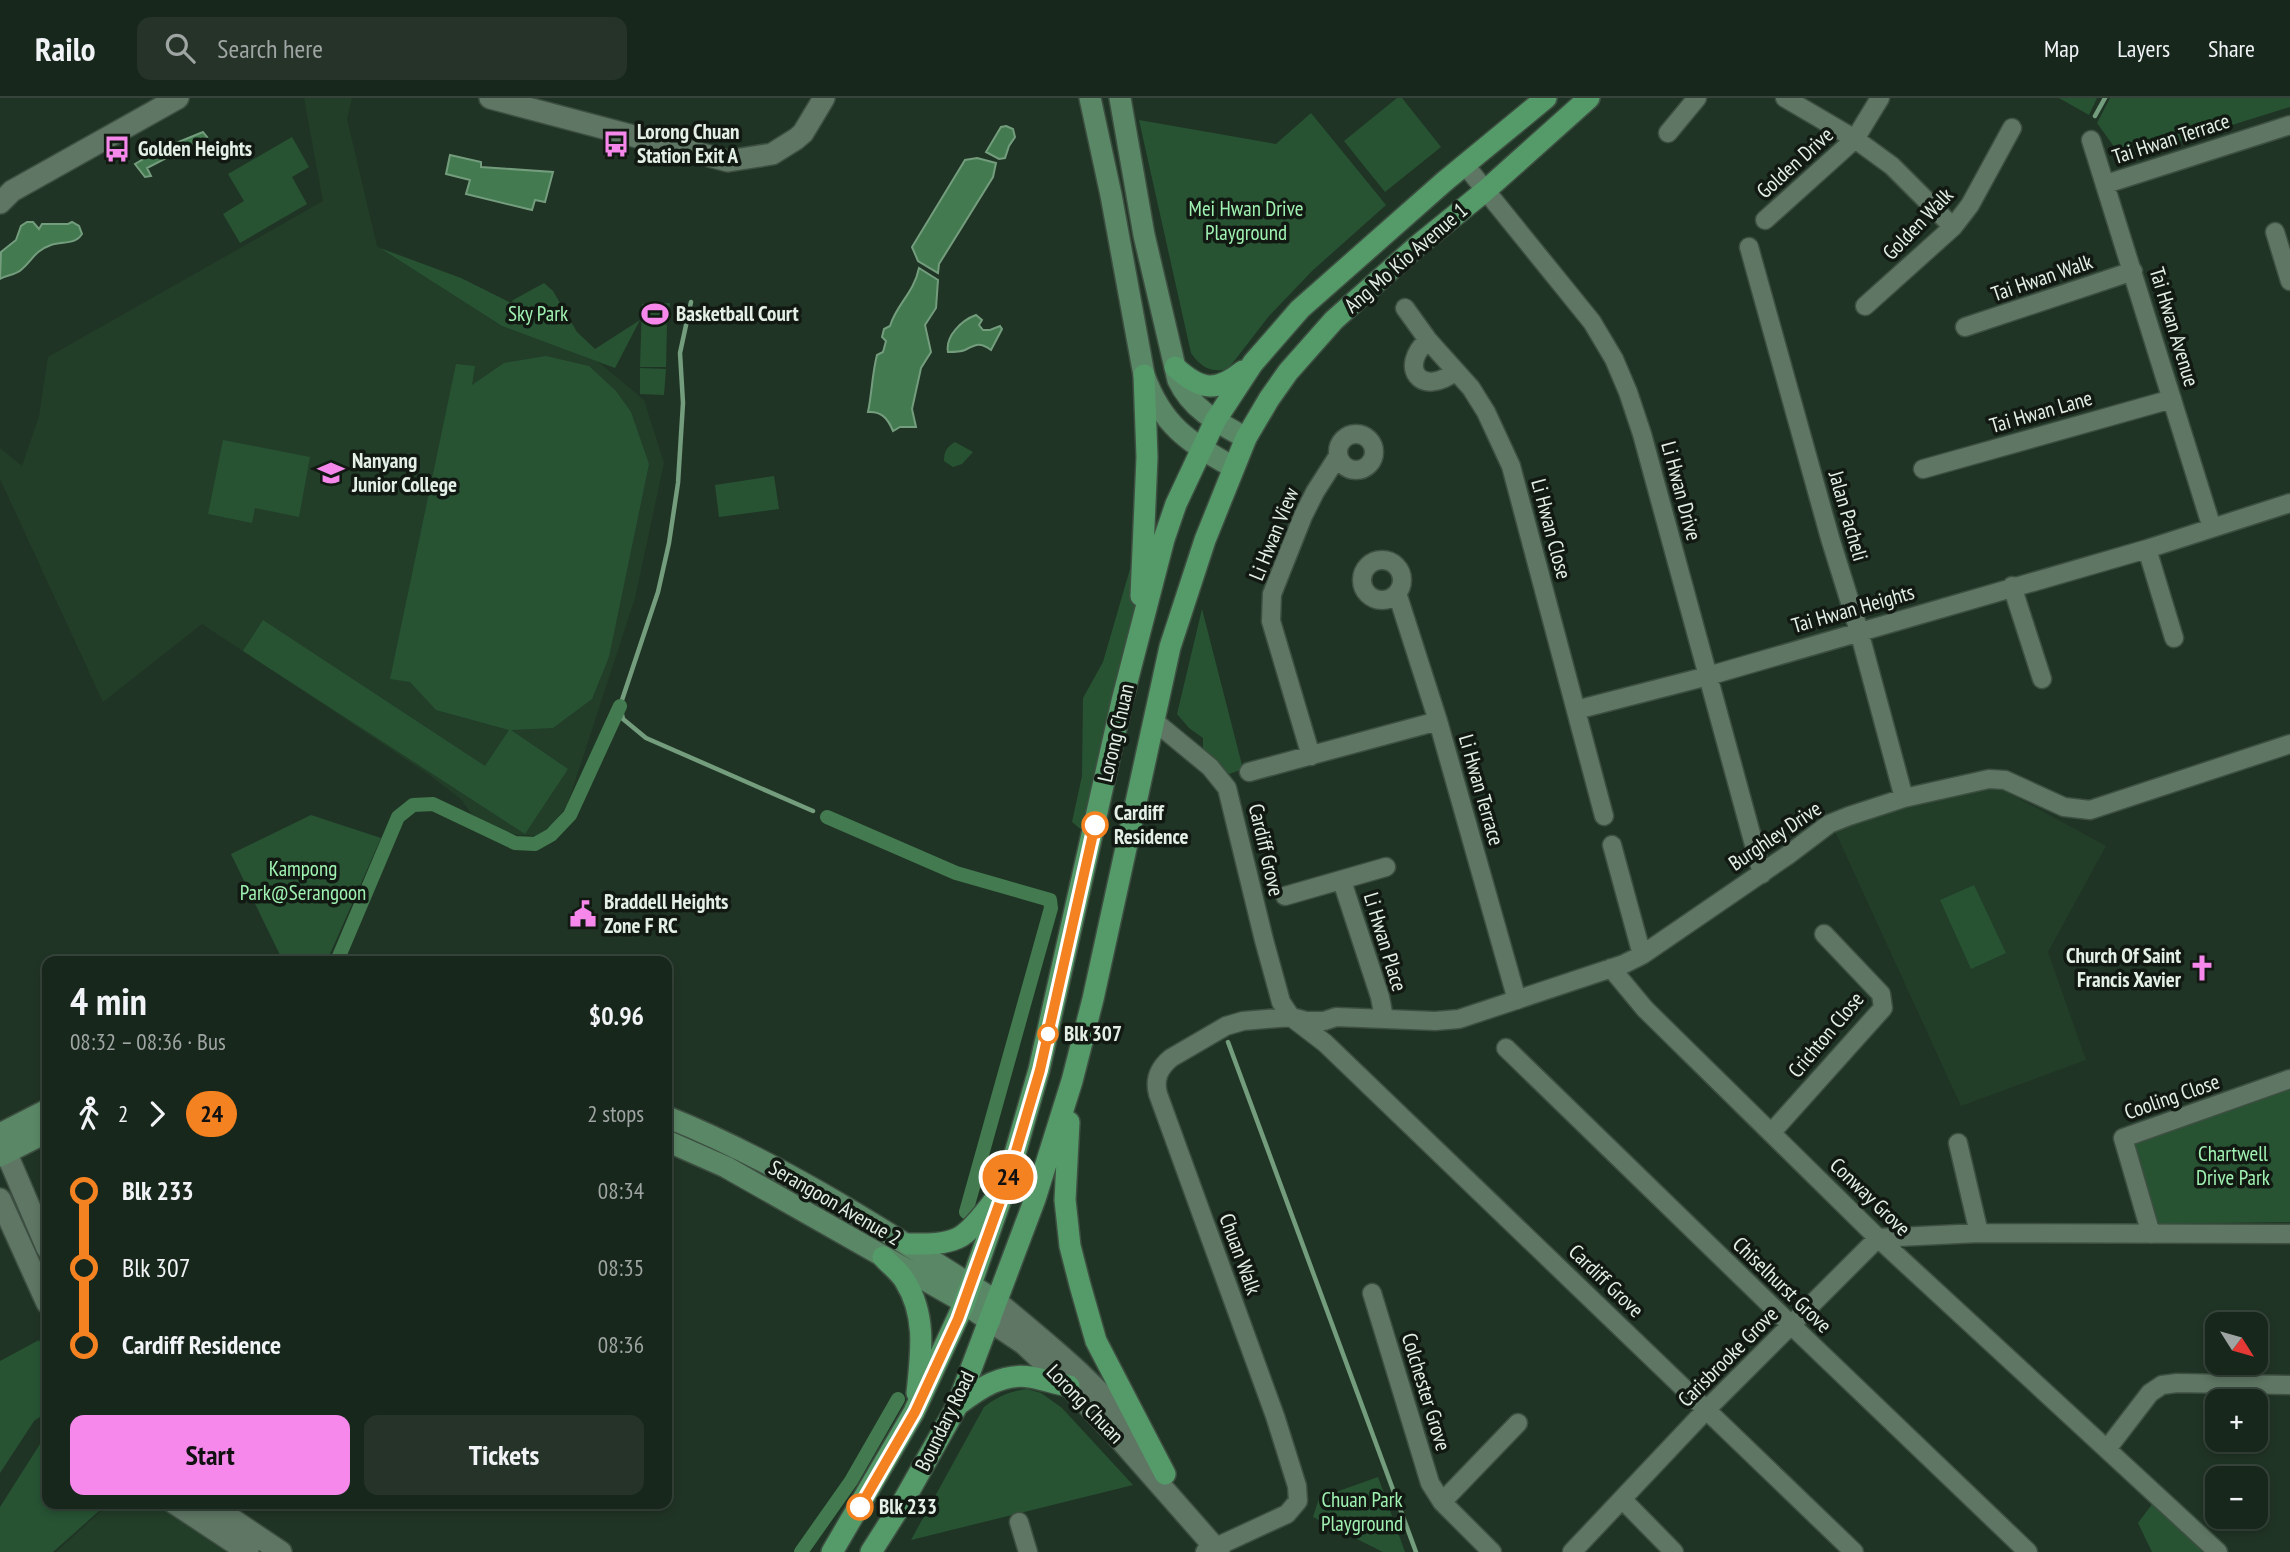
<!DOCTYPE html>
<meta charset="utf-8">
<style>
body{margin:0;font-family:"PT Sans Narrow",sans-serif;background:#253329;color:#f1f3f6;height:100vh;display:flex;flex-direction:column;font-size:26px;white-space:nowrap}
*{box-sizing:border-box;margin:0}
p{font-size:23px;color:#9fa5a3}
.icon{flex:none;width:38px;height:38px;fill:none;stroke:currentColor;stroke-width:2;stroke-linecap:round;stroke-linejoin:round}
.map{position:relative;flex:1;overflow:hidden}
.drawer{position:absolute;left:42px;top:858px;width:630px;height:553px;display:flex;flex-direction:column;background:#18271c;border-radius:14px;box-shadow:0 4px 10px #0003,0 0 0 2px #36443b}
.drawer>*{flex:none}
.badge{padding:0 14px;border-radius:23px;font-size:24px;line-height:46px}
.needle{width:46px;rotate:127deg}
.tools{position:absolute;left:2205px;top:1214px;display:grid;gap:14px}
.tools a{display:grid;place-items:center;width:63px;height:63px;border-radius:14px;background:#18271c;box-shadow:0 4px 10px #0003,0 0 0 2px #36443b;font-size:35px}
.map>.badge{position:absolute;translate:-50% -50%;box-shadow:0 0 0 4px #fff}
.legs{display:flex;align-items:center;gap:10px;height:77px;padding:0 28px;font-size:23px}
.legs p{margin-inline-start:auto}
.overview{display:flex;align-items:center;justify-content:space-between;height:119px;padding:0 28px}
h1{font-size:38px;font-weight:600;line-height:52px}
.primary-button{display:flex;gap:14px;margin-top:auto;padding:14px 28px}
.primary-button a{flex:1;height:80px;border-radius:14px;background:#f688ec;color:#111;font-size:28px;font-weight:600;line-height:80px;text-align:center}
.primary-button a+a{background:#253329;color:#f1f3f6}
ul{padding:0 28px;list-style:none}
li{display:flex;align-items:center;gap:24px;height:77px;font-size:26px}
li i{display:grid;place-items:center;width:10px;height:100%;margin:0 9px;background:currentColor}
li i::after{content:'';width:18px;height:18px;margin:-9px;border:5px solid;border-radius:50%;background:#18271c}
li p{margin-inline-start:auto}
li:first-child i{background:linear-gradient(#0000 50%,currentColor 0)}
li:last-child i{background:linear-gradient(currentColor 50%,#0000 0)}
header{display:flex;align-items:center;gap:42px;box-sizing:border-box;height:98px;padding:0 35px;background:#18271c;border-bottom:2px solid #36443b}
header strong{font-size:33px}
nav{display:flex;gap:38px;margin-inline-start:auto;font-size:24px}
.search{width:490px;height:63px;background:#253329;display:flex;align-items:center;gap:18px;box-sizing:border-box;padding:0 24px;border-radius:14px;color:#9fa5a3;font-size:26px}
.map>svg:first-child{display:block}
.built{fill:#223d28}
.green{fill:#275333}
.water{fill:#437a50;stroke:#739d7d;stroke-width:2}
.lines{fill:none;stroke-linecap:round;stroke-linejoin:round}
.stream{stroke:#739d7d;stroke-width:4.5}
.canal{stroke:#437a50;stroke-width:14}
.minor-casing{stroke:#3d4f41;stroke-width:21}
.tertiary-casing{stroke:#3d4f41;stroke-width:24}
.secondary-casing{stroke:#3d4f41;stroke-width:24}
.primary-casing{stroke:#3d4f41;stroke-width:24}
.minor{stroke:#5f7664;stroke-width:18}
.tertiary{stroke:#5f7664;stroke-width:21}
.secondary{stroke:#5a8866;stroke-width:21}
.primary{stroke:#559a69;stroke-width:21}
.line-1-casing{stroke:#fff;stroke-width:16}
.line-1{stroke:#f58220;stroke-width:10}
.stop-1-dot{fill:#fff;stroke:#f58220;stroke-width:3.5}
.labels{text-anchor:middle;stroke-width:7;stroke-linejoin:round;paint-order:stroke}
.poi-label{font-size:21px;font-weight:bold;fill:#e4f0e6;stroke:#111912;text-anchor:start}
.street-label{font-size:21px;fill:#e4f0e6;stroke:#111912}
.park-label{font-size:21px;fill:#a0f2b2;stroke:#111912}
.stop-label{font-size:21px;font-weight:bold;fill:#e4f0e6;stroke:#111912;text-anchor:start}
</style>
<header>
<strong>Railo</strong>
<div class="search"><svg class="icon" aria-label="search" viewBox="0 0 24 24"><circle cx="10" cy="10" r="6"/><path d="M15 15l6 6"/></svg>Search here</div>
<nav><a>Map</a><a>Layers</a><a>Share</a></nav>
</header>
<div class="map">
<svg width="2290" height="1454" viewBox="0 0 2290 1454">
<rect width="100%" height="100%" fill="#203425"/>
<path class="built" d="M304,0H352L347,21L377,148L502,228L596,262L644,302L664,365L635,500L567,708L553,726L537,738L509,736L475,721L461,701L428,676L202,526L103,604L0,381V350L22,368L39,318L48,259L323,103Z
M1987,687L1998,689L2106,748L2048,854L2086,962L1961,1008L1834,731Z
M110,1405H160L184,1426L226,1454H56Z"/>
<path class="green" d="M1397,0H1402L1441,49L1385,94L1344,43Z
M2059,0H2097L2089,17Z
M2110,0H2290V9L2123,61L2097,25Z
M1311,15L1386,107L1312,173L1269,218L1228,271C1210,275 1201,269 1191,255L1139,22L1276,46Z
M292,39L309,69L292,79L307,106L240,145L223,116L244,103L228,76Z
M380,150L461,180L511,205L513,202L544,185L553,193L577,234L595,251L640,222L615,270L502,228Z
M670,205L667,226L665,227H667L666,269H640L642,206Z
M546,258L589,268L616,293L631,314L649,366L609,559L592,601L553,630L511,632L568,671L525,736L243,553L263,522L485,668L509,632L436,612L410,584L390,581L456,266L475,268L472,287L504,265Z
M640,270L666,271L664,297L640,296Z
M223,342L310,359L299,419L255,410L252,425L208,416Z
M955,344L973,354L962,366L953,369L944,363C944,353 947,349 955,344Z
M774,378L779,411L719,419L715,387Z
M1148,463L1089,738L1072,724L1082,678L1083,600L1103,564L1130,471Z
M1202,511L1243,671L1229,676L1203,651V640L1189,630L1177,616Z
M311,717L381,740L327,863H280V857L231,756Z
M1974,787L2006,855L1971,871L1940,802Z
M2290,988V1124L2159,1126L2134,1053L2136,1043Z
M39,1242L47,1258V1314L34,1323L0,1375V1263Z
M1027,1291L1041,1295L1062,1310L1133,1387L911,1442L984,1309C997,1299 1010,1293 1027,1291Z
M47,1335V1405H108L53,1454H0V1409Z
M1378,1379L1405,1454H1383L1313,1419L1319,1400Z
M2156,1401L2213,1454H2152L2138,1425Z"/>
<path class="water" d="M1006,28L1013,31L1015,39L1009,48L1005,60L999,61L986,54L1001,29Z
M203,34L207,39L147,70L151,78L145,79L135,66L159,52Z
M450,57L481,64V69L553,74L545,104L535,102L532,112L466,96L470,82L446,76Z
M977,60L996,65L993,79L939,166L938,175L918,163L912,149L965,62Z
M27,124H33L39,131L42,126H68L72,124L79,128L82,136C75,147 63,143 51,147C34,153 33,162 21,172C15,177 7,177 0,181L1,154L16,142L21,128Z
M919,170L938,182L936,210L925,227L931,254L921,270L912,311L916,329H900L893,333C888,321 882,313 868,314C872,295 872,276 877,257L883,254L886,243L882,239L884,231L890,228C896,207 914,195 919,170Z
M976,217L982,222L979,227L983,232H990L1000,228L1002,231L991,252C980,244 976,246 965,252C960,254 953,254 948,254C945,238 962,222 976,217Z"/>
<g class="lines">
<path class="stream" d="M2095,18L2105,0
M691,204L680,255L683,305L678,385L669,445L658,494L620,608L623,621L646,640L813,713
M1228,944L1416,1454"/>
<path class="canal" d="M827,719L956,775L1050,802L1051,810L966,1114
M337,863L398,719L413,707L433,706L515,745L535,746L551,737L570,717L620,608
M801,1454L851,1383L898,1301"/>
<g class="minor-casing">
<path id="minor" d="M1785,0L1855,41L1892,68L1953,129
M1668,35L1697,0
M2091,42L2212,430
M1465,67L1592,224L1614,261L1628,294L1642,336L1762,776
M2106,86L2290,27
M1765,122L1855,41L1880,0
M2275,134L2290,183
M1749,149L1830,440L1859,533L1904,700
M1865,208L1953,129L1970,107L2012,30
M1405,210L1428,242L1471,290L1486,314L1511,368L1604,718
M1965,229L2133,173
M1428,242C1398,268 1420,301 1456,273
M1338 354a18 18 0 1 1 36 0a18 18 0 1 1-36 0Z
M1923,371L2172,301
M2147,451L2174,540
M1362 482a20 20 0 1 1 40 0a20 20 0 1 1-40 0Z
M2012,488L2042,581
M1397,495L1438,623L1517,902
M1576,612L1708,578L2147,451L2290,405
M1153,622L1210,669L1227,690L1264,842L1281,904L1291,919L1325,945L1854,1454
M1311,658L1271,523L1272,496L1303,418L1315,394L1338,358
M1249,674L1438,623
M1612,747L1642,857
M1342,783L1380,899L1384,920
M1285,798L1386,769
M1611,870L1645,911L1878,1140L2218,1454
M1506,950L1787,1223L2028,1454
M1771,1035L1883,910L1881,896L1824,836
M1958,1045L1979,1135
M2151,1136L2123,1040L2290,981
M1372,1195L1430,1385L1442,1404L1492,1454
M2107,1351L2150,1295L2162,1287L2177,1285L2290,1287
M1622,1401L1674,1454
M1442,1404L1518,1325
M1019,1424L1028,1454
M1205,1454L1287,1416L1298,1403L1297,1388L1275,1318L1158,996C1154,981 1159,970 1171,960L1226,928L1243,923L1291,919L1306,923H1324L1336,919L1435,923L1459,921L1624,866L1642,857L1788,757L1829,726L1849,718L1904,700L1989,681L2005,682L2064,709L2090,712L2290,646
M1572,1454L1706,1312L1878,1140L1979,1135L2290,1136"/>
</g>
<g class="tertiary-casing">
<path id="tertiary" d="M490,0L728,63L772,56L796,41L803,35L824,0
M0,105L12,93L178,0
M0,1040L47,1150
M0,1101L47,1205
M996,1203C1049,1247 1102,1289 1143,1345
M990,1223L1024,1246L1069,1288L1117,1338L1219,1454
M174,1405L248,1454
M208,1405L281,1454"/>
</g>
<g class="secondary-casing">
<path id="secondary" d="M1090,0L1111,97L1144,277C1162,327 1188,344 1233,369
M1120,0L1144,137L1178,282C1192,312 1219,325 1246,340
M667,1019C784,1066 890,1136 996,1203
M0,1036L47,1012
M667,1043L726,1069L955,1199L990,1223
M0,1058L47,1034"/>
</g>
<g class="primary-casing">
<path id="primary" d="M1175,269C1200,292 1216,295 1243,273
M1141,498L1147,359L1144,277
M1069,1024L1065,1102L1070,1148L1080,1187L1096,1243L1165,1376
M908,1146C924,1146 943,1147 958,1140C971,1134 987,1112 996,1100
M883,1159C890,1167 900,1174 905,1183C927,1218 921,1256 917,1295
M959,1306C980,1290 1002,1275 1030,1279C1043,1281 1056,1286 1069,1288
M832,1454L914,1314L964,1206L1006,1087L1039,972L1122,603L1164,441L1176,406L1215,323L1253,265L1300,211L1445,83L1546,0
M871,1454L904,1402L957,1308L1035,1101L1072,983L1093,901L1170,549L1205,442L1246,340L1269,301L1288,274L1334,222L1416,149L1485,93L1589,0"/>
</g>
<use href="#minor" class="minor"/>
<use href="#tertiary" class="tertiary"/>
<use href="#secondary" class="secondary"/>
<use href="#primary" class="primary"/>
</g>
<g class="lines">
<g class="line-1-casing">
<path id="line-1" d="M860,1409L915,1314L958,1221L1006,1087L1040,972L1095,727"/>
</g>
<use href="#line-1" class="line-1"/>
</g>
<defs>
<g id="bus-bare" transform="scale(2.1)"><path d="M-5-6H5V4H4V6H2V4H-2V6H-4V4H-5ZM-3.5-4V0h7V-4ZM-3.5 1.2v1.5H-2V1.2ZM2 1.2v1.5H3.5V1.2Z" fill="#f688ec" stroke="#111912" stroke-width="2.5" paint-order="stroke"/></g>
<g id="stadium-bare" transform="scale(2.1)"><path d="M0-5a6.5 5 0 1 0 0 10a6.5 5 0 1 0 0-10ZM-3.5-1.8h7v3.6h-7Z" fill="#f688ec" stroke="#111912" stroke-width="2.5" paint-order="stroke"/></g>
<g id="university-bare" transform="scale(2.1)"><path d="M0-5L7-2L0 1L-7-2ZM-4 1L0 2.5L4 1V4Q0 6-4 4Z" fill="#f688ec" stroke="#111912" stroke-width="2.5" paint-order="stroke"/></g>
<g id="civic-bare" transform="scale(2.1)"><path d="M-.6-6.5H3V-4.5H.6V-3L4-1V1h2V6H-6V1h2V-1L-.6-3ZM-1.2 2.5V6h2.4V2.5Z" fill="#f688ec" stroke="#111912" stroke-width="2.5" paint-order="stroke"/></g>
<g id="church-bare" transform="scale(2.1)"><path d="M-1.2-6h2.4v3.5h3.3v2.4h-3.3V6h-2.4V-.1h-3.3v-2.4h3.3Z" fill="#f688ec" stroke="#111912" stroke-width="2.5" paint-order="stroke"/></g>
</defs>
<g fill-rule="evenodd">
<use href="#bus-bare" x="616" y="46"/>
<use href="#bus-bare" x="117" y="51"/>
<use href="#stadium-bare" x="655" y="216"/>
<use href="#university-bare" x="331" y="375"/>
<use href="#civic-bare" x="583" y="816"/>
<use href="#church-bare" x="2202" y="870"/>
</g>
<g class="stop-1-dot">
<circle cx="1095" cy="727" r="12"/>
<circle cx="1048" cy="936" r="9"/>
<circle cx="860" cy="1409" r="12"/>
</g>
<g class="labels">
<g class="poi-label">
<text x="637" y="41">Lorong Chuan<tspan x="637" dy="24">Station Exit A</tspan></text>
<text x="138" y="58">Golden Heights</text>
<text x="676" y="223">Basketball Court</text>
<text x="352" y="370">Nanyang<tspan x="352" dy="24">Junior College</tspan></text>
<text x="604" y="811">Braddell Heights<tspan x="604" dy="24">Zone F RC</tspan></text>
<text x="2181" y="865" text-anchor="end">Church Of Saint<tspan x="2181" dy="24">Francis Xavier</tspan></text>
</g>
<g class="street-label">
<text transform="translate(2171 41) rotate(-18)" y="7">Tai Hwan Terrace</text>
<text transform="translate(1795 65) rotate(-42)" y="7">Golden Drive</text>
<text transform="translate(1918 126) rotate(-46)" y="7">Golden Walk</text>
<text transform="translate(1406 160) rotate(-41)" y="7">Ang Mo Kio Avenue 1</text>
<text transform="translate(2042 180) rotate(-19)" y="7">Tai Hwan Walk</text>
<text transform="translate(2174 229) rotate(73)" y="7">Tai Hwan Avenue</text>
<text transform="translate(2041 314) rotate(-16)" y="7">Tai Hwan Lane</text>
<text transform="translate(1681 393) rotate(75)" y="7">Li Hwan Drive</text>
<text transform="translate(1848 418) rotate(74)" y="7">Jalan Pacheli</text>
<text transform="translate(1551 431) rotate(75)" y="7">Li Hwan Close</text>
<text transform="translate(1274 436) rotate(-68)" y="7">Li Hwan View</text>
<text transform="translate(1853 511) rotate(-16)" y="7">Tai Hwan Heights</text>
<text transform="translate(1116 635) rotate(-77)" y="7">Lorong Chuan</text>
<text transform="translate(1481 692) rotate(74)" y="7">Li Hwan Terrace</text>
<text transform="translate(1775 738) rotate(-34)" y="7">Burghley Drive</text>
<text transform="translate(1266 752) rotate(77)" y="7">Cardiff Grove</text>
<text transform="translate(1385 844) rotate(73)" y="7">Li Hwan Place</text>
<text transform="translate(1826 937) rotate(-50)" y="7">Crichton Close</text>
<text transform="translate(2172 999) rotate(-19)" y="7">Cooling Close</text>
<text transform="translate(1870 1099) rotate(44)" y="7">Conway Grove</text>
<text transform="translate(835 1105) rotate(30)" y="7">Serangoon Avenue 2</text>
<text transform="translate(1240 1156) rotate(70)" y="7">Chuan Walk</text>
<text transform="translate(1606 1183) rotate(44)" y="7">Cardiff Grove</text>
<text transform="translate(1782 1187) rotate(44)" y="7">Chiselhurst Grove</text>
<text transform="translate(1728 1259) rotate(-45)" y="7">Carisbrooke Grove</text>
<text transform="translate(1426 1294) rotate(73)" y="7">Colchester Grove</text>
<text transform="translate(1085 1306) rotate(46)" y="7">Lorong Chuan</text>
<text transform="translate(945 1323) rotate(-64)" y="7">Boundary Road</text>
</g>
<g class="park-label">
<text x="1246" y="118">Mei Hwan Drive<tspan x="1246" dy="24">Playground</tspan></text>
<text x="538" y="223">Sky Park</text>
<text x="303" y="778">Kampong<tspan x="303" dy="24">Park@Serangoon</tspan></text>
<text x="2233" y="1063">Chartwell<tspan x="2233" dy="24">Drive Park</tspan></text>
<text x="1362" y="1409">Chuan Park<tspan x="1362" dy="24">Playground</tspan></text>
</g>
<g class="stop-label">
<text x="1114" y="722">Cardiff<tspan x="1114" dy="24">Residence</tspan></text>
<text x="1064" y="943">Blk 307</text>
<text x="879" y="1416">Blk 233</text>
</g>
</g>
</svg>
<div class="tools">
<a><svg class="needle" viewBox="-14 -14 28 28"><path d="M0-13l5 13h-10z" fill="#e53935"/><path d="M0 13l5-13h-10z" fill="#9fa5a3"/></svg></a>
<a>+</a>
<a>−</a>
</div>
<b class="badge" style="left:1008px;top:1079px;background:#f58220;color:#111">24</b>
<section class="drawer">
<div class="overview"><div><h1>4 min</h1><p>08:32 – 08:36 · Bus</p></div><b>$0.96</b></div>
<div class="legs"><svg class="icon" aria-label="walk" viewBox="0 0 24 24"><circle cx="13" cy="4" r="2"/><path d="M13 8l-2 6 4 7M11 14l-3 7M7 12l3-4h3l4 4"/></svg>2<svg class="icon" aria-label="forward" viewBox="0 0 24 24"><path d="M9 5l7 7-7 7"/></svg><b class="badge" style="background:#f58220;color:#111">24</b><p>2 stops</p></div>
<ul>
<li><i style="color:#f58220"></i><b>Blk 233</b><p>08:34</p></li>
<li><i style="color:#f58220"></i><span>Blk 307</span><p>08:35</p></li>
<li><i style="color:#f58220"></i><b>Cardiff Residence</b><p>08:36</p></li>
</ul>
<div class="primary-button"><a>Start</a><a>Tickets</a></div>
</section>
</div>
